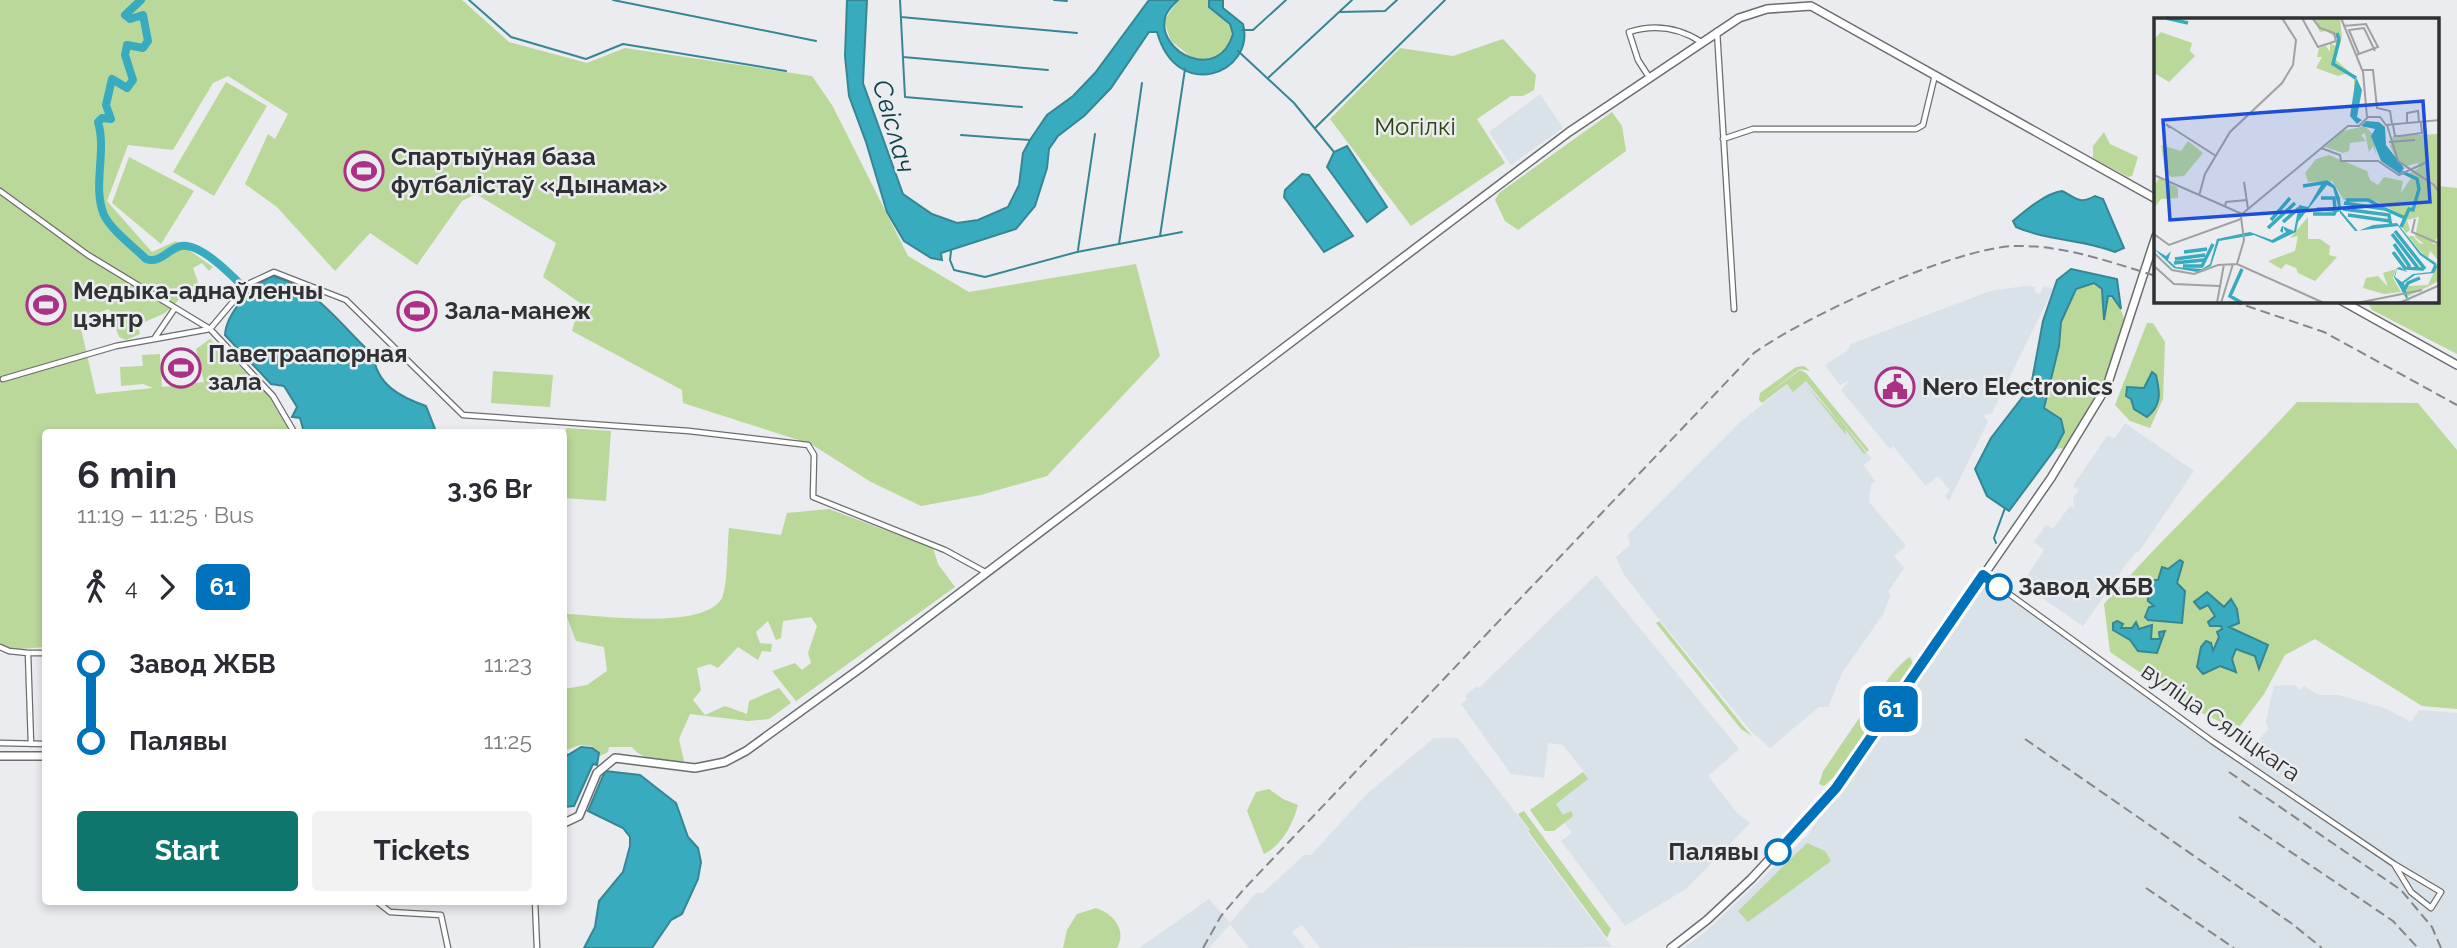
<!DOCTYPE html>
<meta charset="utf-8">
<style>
body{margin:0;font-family:Raleway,sans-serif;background:#f2f2f3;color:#2b2b33;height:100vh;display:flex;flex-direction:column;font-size:26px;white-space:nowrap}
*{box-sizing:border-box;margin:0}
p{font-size:23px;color:#7c7c81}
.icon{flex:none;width:38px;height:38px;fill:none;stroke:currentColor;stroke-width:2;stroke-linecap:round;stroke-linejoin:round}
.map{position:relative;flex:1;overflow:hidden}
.drawer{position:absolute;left:42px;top:429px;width:525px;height:476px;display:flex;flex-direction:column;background:#fff;border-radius:7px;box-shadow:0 4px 10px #0003}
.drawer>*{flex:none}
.badge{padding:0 14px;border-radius:10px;font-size:24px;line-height:46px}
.map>.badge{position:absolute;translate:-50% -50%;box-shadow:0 0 0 4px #fff}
.legs{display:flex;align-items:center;gap:10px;height:77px;padding:0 35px;font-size:23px}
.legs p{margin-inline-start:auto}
.headline{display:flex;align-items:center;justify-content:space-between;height:119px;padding:0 35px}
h1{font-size:38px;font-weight:700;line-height:52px}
.cta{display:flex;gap:14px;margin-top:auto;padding:14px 35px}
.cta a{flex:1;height:80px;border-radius:7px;background:#0f766e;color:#fff;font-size:28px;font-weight:700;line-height:80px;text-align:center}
.cta a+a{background:#f2f2f3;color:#2b2b33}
ul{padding:0 35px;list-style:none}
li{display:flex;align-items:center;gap:24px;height:77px;font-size:26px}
li i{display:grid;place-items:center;width:10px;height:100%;margin:0 9px;background:currentColor}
li i::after{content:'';width:18px;height:18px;margin:-9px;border:5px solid;border-radius:50%;background:#fff}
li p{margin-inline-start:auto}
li:first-child i{background:linear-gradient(#0000 50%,currentColor 0)}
li:last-child i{background:linear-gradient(currentColor 50%,#0000 0)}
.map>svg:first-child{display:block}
.built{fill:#d9e1e9}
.green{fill:#b9d899}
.water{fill:#38abbe;stroke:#368694;stroke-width:2}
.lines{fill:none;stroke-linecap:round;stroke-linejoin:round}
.stream{stroke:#368694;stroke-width:2}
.river{stroke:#38abbe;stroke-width:8}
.minor-casing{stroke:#6b6d6f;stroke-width:7}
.secondary-casing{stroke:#6b6d6f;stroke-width:10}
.minor{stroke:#fff;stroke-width:4.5}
.secondary{stroke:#fff;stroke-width:7}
.rail{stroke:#868789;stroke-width:2;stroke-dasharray:10 5;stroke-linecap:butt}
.line-1-casing{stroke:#fff;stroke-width:16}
.line-1{stroke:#0072bc;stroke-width:10}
.stop-1-dot{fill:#fff;stroke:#0072bc;stroke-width:3.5}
.labels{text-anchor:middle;stroke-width:5;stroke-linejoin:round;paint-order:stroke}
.park-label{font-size:24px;fill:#2e4411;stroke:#eaecef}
.poi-label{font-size:24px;font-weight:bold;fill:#303132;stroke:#eaecef;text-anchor:start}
.stop-label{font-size:24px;font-weight:bold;fill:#303132;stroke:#eaecef;text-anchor:start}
.street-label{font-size:24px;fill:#303132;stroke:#eaecef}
.water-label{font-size:26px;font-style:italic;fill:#0d4049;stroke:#eaecef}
.inset-river{fill:none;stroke:#38abbe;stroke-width:3.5}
.inset-road{fill:none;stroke:#a0a1a3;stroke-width:2}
.view{fill:#1d4ed8;fill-opacity:0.15;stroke:#1d4ed8;stroke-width:3.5}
.inset-edge{fill:none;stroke:#303132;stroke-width:3.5}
</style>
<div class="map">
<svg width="2457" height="948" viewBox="0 0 2457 948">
<rect width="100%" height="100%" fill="#eaecef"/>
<path class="built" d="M1540,94L1563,128L1511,165L1489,132Z
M2025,286L2035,287L2034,292L2040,294L2044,286L2053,289L1992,413L1983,415L1988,421L1949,501L1945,496L1950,490L1938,476L1926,486L1893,446L1890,449L1841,390L1850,380L1840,385L1825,365L1847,351L1851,344L1990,291Z
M1802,372L1872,459L1863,465L1875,481L1871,485L1869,502L1906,546L1894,556L1904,568L1888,592L1890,596L1883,614L1842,673L1828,707H1819L1770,748L1751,731L1662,623L1624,575L1616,557L1630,545L1628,535L1738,424Z
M2125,423L2194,471L2138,553L2136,552L2125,566L2083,626L2022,584L2044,550L2034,542L2046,525L2053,529L2070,506L2074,508L2073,498L2079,490L2073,486L2107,436L2115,438Z
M1596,575L1739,749L1708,776L1737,813L1750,823L1687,888L1625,926L1561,841L1572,833L1548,801L1585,773L1563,745L1548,743L1544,778L1511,774L1461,704L1467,699L1465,696L1477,686L1479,688Z
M1986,581L2240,762L2268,729L2266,721L2274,686L2294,685L2301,690L2304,686L2319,695H2339L2387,709L2411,722L2419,710L2457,713V948H1683L1704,933L1807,836Z
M1434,738H1458L1529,830L1527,832L1612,947L1320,948L1302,925L1292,932L1305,948H1249L1230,924L1209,948H1139L1209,899L1230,923L1256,893H1263L1304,855H1311L1368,793Z"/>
<path class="green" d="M0,0H462L509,42L587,63L625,48L812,76L832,105L908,256L969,292L1136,264L1160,356L1047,476L981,495L921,506L871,482L811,444L683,403L682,390L572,331L580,303L543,277L556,243L476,194L462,201L417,265L370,233L335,271L277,207L245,184L268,134L275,139L288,114L228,76L213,83L173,150L128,145L107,201L152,252L176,241L213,267L209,271L202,263L193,268L198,282L165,313L138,325L140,334L126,340L119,337L109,309L79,320L96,394L153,388L143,384L121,386L120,367L143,366L142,355L160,354L162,387L204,382L196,349L210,339L274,398L290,432H46L45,647L8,650L0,644Z
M1178,0H1209L1212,10L1232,26C1236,48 1213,64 1194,59L1171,41L1164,21Z
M1503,39L1536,75L1534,90L1523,96H1511L1477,119L1505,163L1411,226L1330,119L1400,48L1453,56Z
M226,82L267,106L214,196L173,172Z
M1612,112L1622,126L1626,151L1518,230L1505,221L1495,200L1499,193Z
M2104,132L2110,144L2138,157L2132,176L2128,177L2093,158V146Z
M129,157L194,191L161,244L112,203Z
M2438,186L2457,188V354L2372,310L2367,301H2438Z
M2094,283L2102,290L2103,314L2107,309L2108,296H2112C2117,304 2123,311 2124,320C2127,349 2080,422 2065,448L2055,449L2063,432L2061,419L2044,409L2059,346L2061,322L2076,289Z
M2147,323H2153L2165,342L2163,399L2150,428L2130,421L2115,405Z
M1804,366L1810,371L1800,369L1766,395L1800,370L1806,373L1869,450L1867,452L1835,413L1866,453L1864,454L1845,429L1846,435L1805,384L1844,428L1806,381L1793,392L1787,384L1762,403L1759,400L1760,393L1796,367Z
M493,371L553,375L550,407L491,403Z
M2297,402L2418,403L2457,450V709L2422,706L2315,639L2285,655L2264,694L2237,730L2194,709L2110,652L2104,604C2166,534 2234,471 2297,402Z
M566,428L611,431L606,501L564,498Z
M829,509L933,548L938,564L955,587L796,701L772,671L795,663L802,670L811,663L808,653L817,626L811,617L783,621L781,638L776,640L768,621L756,632L760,643L772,644L771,652L762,651L758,660L738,647L718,668L710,664L697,668L701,690L693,700L705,715L725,706L747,714L749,701L779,688L791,703L769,719L748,721L690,714L679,739L684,761C668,763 642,761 632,747H609L608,752L600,756L592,746L580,745L564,751V689L587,685L607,671L604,647L576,641L566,614C598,615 704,631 722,598C728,585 727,545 729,528L781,535L787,513Z
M1659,621L1744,727L1752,736L1741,729L1656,623Z
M1910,657L1914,666L1842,770L1824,786L1819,784L1823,771C1838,751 1893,664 1910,657Z
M1583,772L1588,779L1556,804L1563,815L1571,811L1573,816L1554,831H1545L1530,810Z
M1269,789L1283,799L1298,805C1293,824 1282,845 1264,854L1247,811L1256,792Z
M1524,811L1611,929L1607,938L1528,831L1530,830L1518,814Z
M1807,843L1825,851L1831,861L1748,922L1738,911Z
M1096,908C1114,914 1127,930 1117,948H1063L1067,930L1077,914Z"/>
<path class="water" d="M847,0H867L863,83L903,194L932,214L957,223L978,220L1008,207L1019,185L1023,153L1030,140L1047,115L1073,96L1095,73L1149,0H1178C1173,5 1166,11 1165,18C1157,53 1219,83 1233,34L1230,24L1209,7V0H1223V8L1243,24C1256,73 1177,104 1157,32H1149L1111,88L1084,116L1058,136L1049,149L1047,168L1035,206L1016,229L941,253L942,260L931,258L904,241L887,212L866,142L849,96L845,56Z
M1347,146L1387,207L1367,222L1327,167L1334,152Z
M1302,174L1309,175L1353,236L1324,252L1284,197L1285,190Z
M2062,191C2077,198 2079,205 2095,196L2103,199L2124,248L2115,252C2083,239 2048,241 2016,227L2013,221C2026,210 2046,193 2062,191Z
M2071,269L2117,279L2121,309L2112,296H2108L2104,320L2102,289L2094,283L2076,289L2061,322L2059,346L2044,408L2061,419L2064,432L2055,449L2009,511L1987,496L1975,469L1991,438L2031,386L2043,321L2057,280Z
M273,276C317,288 341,326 373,355C377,385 400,397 426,406L435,429L431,432H304L300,418L292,417L297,407L284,386L271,384L225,335C226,313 254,283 273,276Z
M2152,372L2156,375C2160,392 2162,405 2147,417L2134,409L2131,399L2126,396L2127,387L2144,388Z
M2180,560L2183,562L2177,583L2185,591L2182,623L2148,620L2145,617L2149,607L2154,606L2148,601L2147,580H2158L2162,567L2168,569Z
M2207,592L2224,607L2231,599L2237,609L2239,623L2229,627L2268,645L2259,669L2255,656L2236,649L2232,659L2236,672L2220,666L2203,674L2197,667L2201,647L2206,641L2211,643L2213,651L2219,637L2217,632L2222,629L2221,626H2210L2208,622L2215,616L2208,605L2200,609L2194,602Z
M2117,621L2123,624L2121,628H2132L2136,622L2139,629L2152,625L2151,639H2160L2159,632L2165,631L2157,653L2138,651L2130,640L2113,630V623Z
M581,747L592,748L599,753L597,765L593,764L574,806L564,807V754L568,755Z
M605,771L640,775L676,803L688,837L698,848L701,862L698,879L682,914L671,920L652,948H584L595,927L599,901L623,872L630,846V837L623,828L588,811Z"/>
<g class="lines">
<path class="stream" d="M469,0L511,37L586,59L623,44L786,71
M613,0L816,41
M900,0L905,97L1022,107
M1054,0L1067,1
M1340,12L1385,11L1397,0
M901,17L1077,33
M1242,30H1253L1286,0
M1238,51L1294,103L1334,152
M903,57L1048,70
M1268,78L1352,0
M1315,128L1445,0
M961,135L1030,140
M1160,236L1185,69
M1119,244L1142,83
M1078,250L1095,134
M951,251L950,260L954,270L985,277L1077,252L1182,232
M1996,543L1994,538L2005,508"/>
<path class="river" d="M141,0L125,15L130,19L143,15L148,41L143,48L127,45L125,55L133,80L127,88L112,79L106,105L111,119L102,118L98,122C107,152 92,186 104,215C112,231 133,246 146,259C160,264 168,249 181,246C203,242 241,285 256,300"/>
<g class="minor-casing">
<path id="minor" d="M1717,31L1734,309
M1649,77L1638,60L1629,32C1655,24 1678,27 1701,42
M1723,139L1753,129H1916L1923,125L1935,75
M0,191L88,255L210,329L273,396L294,432
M154,339L175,308
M3,379L116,346L210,329L248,284L274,272L346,300L463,415L689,431L808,445L814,455L813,497L945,550L987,573
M1983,575L2212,741L2394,864L2441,892L2431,908L2411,892L2394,864
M0,647L9,651L28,653
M0,743L46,744
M31,744L28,653H46
M376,901L390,912L441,915L448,948
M535,901L537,948"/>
</g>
<g class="secondary-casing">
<path id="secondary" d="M2342,301L2457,365
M0,756H46
M564,823L579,816L597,773L615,758L695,768L725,762L746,751L862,667L1569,132L1739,18L1767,9L1811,6L2156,199
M1671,948L1707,920L1751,879L1836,788L2051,478L2107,386L2156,236"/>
</g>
<use href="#minor" class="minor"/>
<use href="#secondary" class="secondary"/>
<path class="rail" d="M2232,301L2324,332L2457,405
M2025,739L2291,923L2322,948
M2229,772L2401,890L2432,927L2441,948
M2239,817L2393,921L2418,948
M2146,888L2234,948
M1203,948L1221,916L1244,889L1754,353C1806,316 1953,248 2015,246C2064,245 2110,262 2156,276"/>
</g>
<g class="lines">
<g class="line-1-casing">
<path id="line-1" d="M1778,852L1836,788L1983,575L1999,587"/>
</g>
<use href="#line-1" class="line-1"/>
</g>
<defs>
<g id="stadium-ring" transform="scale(2.0125)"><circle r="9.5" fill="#eaecef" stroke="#ab3185" stroke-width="1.5"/><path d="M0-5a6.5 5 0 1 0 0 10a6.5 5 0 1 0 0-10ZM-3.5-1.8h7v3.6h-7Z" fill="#ab3185"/></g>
<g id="civic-ring" transform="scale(2.0125)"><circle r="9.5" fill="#eaecef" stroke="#ab3185" stroke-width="1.5"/><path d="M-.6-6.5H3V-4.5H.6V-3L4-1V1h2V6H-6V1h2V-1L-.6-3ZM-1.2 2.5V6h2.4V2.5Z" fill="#ab3185"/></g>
</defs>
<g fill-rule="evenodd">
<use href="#stadium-ring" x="364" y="171"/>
<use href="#stadium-ring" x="46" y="305"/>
<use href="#stadium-ring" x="417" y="311"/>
<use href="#stadium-ring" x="181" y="368"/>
<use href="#civic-ring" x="1895" y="387"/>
</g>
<g class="stop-1-dot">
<circle cx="1999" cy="587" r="12"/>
<circle cx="1778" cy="852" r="12"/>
</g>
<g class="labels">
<g class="park-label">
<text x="1415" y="135">Могілкі</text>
</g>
<g class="poi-label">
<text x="391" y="165">Спартыўная база<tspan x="391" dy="28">футбалістаў «Дынама»</tspan></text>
<text x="73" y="299">Медыка-аднаўленчы<tspan x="73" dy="28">цэнтр</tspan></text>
<text x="444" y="319">Зала-манеж</text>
<text x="208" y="362">Паветраапорная<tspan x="208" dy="28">зала</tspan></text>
<text x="1922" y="395">Nero Electronics</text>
</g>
<g class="stop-label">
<text x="2018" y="595">Завод ЖБВ</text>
<text x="1759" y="860" text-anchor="end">Палявы</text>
</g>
<g class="street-label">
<text transform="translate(2221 722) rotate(35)" y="8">вуліца Сяліцкага</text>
</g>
<g class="water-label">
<text transform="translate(894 126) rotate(74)" y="9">Свіслач</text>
</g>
</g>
<g transform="translate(2154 18)">
<rect width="285" height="285" fill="#eaecef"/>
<path d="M159,0H186L188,19L181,41L201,59L203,66L200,75V62L194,55L184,58L162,50L168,39H163L165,30L172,28L176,34V25L181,28L183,20L172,13L166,14ZM7,14L38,25L36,33L41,38L15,64L0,55V21ZM211,108L218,115L223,139L219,128L215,134L211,115L207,117L212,123L196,125L195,133L189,135L171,129L189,113ZM284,116L285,218L278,226H285V263L251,280L249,271L254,268L274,267L285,243L276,233L274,240L267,234L254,218H259L265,225L270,226L261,219L265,199L253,202L256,212L252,215L248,209L252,200L222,183L190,182L178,163L154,164L151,155L162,141L175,137L213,153L216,162L224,167L230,159L249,163L247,175L257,160L252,157L265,150L264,145L253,148L244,144L236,128L239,118ZM34,123L49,135L30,158L17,159L11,153L7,127L27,133ZM5,160L24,170V180L7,181L0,190V168ZM154,199V221H166L176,228L175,237L183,239L161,263L144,255L142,250L132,246L127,251L114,243L141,233L144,218L136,220ZM242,251L239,260L247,274L230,276L209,270L212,260L224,258L234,269L229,255Z" fill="#b9d899"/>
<path d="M202,59L208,72L203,99L208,102L203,106L196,98ZM212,103L225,104L231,109L232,127L250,150L246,156L227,143L217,118L221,111L207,108ZM175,163L181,168L186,180L187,193L204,213L219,207L243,205L267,235L282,245L283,249L280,255L261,257L250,265L255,285L240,259L243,250L246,249L254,254L243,251L241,259L248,264L259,256L277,254L280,247L266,237L244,208L201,213L186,195L179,170L173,167L144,204L142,214L119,225L100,217L65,223L57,248L43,254L20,250L0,231L12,238L17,233L14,242L22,249L48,251L56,246L63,221L96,214L118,222L132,214L129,209V215L126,213L128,208L140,213L145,187L154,189L167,167Z" fill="#38abbe"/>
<path class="inset-river" d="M12,0L34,5M183,15L185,22L179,46L202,60M149,168L174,164M167,180H180L181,191M192,182H214L230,190M190,185L231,191L251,200M163,191L185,192M189,191L235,197L236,203M159,196H180L182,192M194,197L236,203L237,208M117,202L136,180M129,204L145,190M247,209L255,191L259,192L265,171L263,161L248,154M114,210L141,185M241,213L271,251M238,216L264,250M240,226L256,249M30,234L53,231M239,234L251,250L270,251M21,241L51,237M20,245L50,242M29,248H48L59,226M88,251L76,278L88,285M249,274L254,265L266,260"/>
<path class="inset-road" d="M148,0L164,29L182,23L180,15L166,10L158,0M187,0L209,54L213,99M189,8L212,6L224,29L202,37M205,36L195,12L210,10L221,33M208,52H219L223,90L236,93L238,106M253,105V95L264,93L265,104M233,107L244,143L280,167L286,176M239,107L241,118H246L268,115L267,105M16,110L12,106L62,138M235,124L261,122M167,130L186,137L187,143H224L245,157L273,144M0,157L88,196L194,108H205L214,99H226L232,107L286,102M90,164L94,191M45,178L51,156L76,114L128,65L139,47L142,22L128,0M71,189L72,184L93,182M261,201L258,214L286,226M0,216L15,227L87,201M0,235L18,252L40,256L64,247L83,246L170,285M70,246L63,285H67L79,246M83,246L90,222L87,199M0,248L20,266L65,268M203,285L268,272M245,285L286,267"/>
<path class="view" d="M269,83L276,184L16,202L9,102Z"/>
<rect width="285" height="285" class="inset-edge"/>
</g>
</svg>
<b class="badge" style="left:1891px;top:709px;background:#0072bc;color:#fff">61</b>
<section class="drawer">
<div class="headline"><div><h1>6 min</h1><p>11:19 – 11:25 · Bus</p></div><b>3.36 Br</b></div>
<div class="legs"><svg class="icon" aria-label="walk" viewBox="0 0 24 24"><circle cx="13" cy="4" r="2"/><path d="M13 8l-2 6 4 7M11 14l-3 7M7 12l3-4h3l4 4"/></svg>4<svg class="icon" aria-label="forward" viewBox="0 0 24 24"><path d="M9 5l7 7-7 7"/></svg><b class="badge" style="background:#0072bc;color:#fff">61</b></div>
<ul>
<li><i style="color:#0072bc"></i><b>Завод ЖБВ</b><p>11:23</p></li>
<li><i style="color:#0072bc"></i><b>Палявы</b><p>11:25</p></li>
</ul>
<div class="cta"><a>Start</a><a>Tickets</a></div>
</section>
</div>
